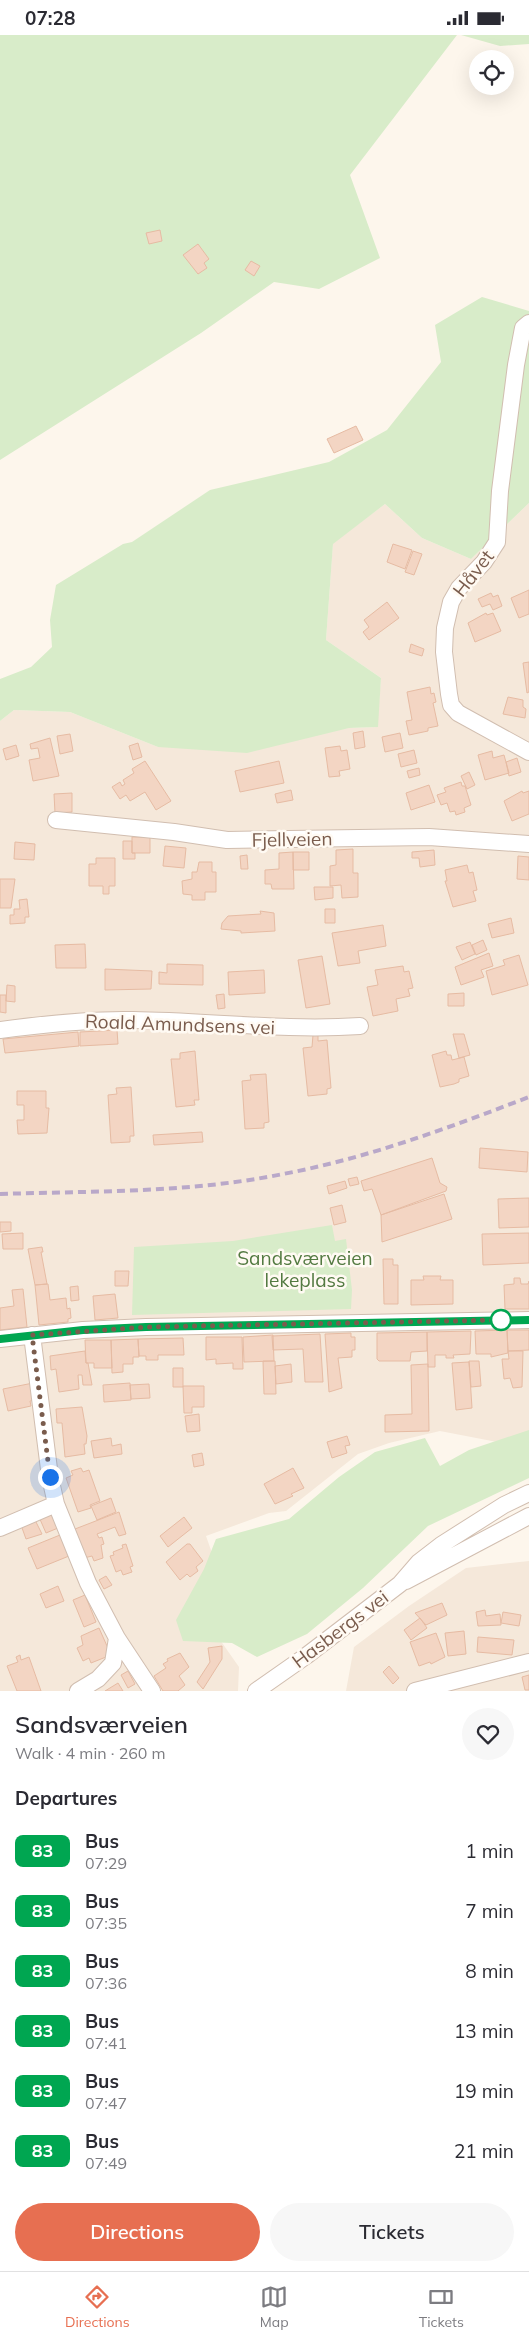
<!DOCTYPE html>
<meta charset="utf-8">
<style>
body{margin:0;font-family:Mulish,sans-serif;background:#f7f7f7;color:#2b2b33;height:100vh;display:flex;flex-direction:column;font-size:19px;white-space:nowrap}
*{box-sizing:border-box;margin:0}
p{font-size:16px;color:#7c7c81}
.icon{flex:none;width:28px;height:28px;fill:none;stroke:currentColor;stroke-width:2;stroke-linecap:round;stroke-linejoin:round}
.map{position:relative;height:1656px;overflow:hidden}
.sheet{display:flex;flex-direction:column;background:#fff;flex:1}
.sheet>*{flex:none}
.badge{padding:0 10px;border-radius:8px;font-size:18px;line-height:32px}
.controls{position:absolute;left:469px;top:15px;display:grid;gap:10px}
.controls a{display:grid;place-items:center;width:45px;height:45px;border-radius:50%;background:#fff;box-shadow:0 5px 20px #0002;font-size:25px}
.you{position:absolute;width:25px;height:25px;margin:-12px;border:4px solid #fff;border-radius:50%;background:#1a73e8;box-shadow:0 0 0 8px #1a73e833}
.map>.badge{position:absolute;translate:-50% -50%;box-shadow:0 0 0 2px #fff}
h2{padding:0 15px;font-size:19px;line-height:45px}
.round{display:grid;place-items:center;flex:none;width:52px;height:52px;border-radius:26px;background:#f7f7f7}
.overview{display:flex;align-items:center;justify-content:space-between;height:85px;padding:0 15px}
h1{font-size:24px;font-weight:600;line-height:38px}
.primary-button{display:flex;gap:10px;margin-top:auto;padding:10px 15px}
.primary-button a{flex:1;height:58px;border-radius:30px;background:#e76f51;color:#fff;font-size:20px;font-weight:600;line-height:58px;text-align:center}
.primary-button a+a{background:#f7f7f7;color:#2b2b33}
ul{padding:0;list-style:none}
li{display:flex;align-items:center;gap:15px;height:60px;padding:0 15px}
li div{flex:1}
li b{display:block;font-size:19px}
li em{font-style:normal}
li .badge{min-width:55px;font-weight:700;text-align:center}
.status{display:flex;justify-content:space-between;align-items:center;height:35px;padding:0 25px;background:#fff;direction:ltr}
.status svg{height:14px;fill:currentColor}
.tab-bar{display:flex;justify-content:space-around;align-items:center;height:70px;border-top:1px solid #e1e1e2;background:#fff;font-size:14px;color:#7c7c81}
.tab-bar a{display:grid;justify-items:center;gap:2px}
.tab-bar .current{color:#e76f51}
.map>svg:first-child{display:block}
.residential{fill:#f5e8da}
.green{fill:#d8ecc9}
.building{fill:#f3d5c3;stroke:#e6bba3}
.lines{fill:none;stroke-linecap:round;stroke-linejoin:round}
.minor-casing{stroke:#d1beb0;stroke-width:18}
.minor{stroke:#fff;stroke-width:16}
.rail{stroke:#b9a8c9;stroke-width:4;stroke-dasharray:8 5;stroke-linecap:butt}
.line-casing{stroke:#fff;stroke-width:11}
.line{stroke:#00a651;stroke-width:8}
.walk{stroke:#7a5c4d;stroke-width:5;stroke-dasharray:0 9}
.stop-dot{fill:#fff;stroke:#00a651;stroke-width:2.5}
.labels{text-anchor:middle;stroke-width:5;stroke-linejoin:round;paint-order:stroke}
.street-label{font-size:19px;fill:#7a5c4d;stroke:#fffaf3}
.park-label{font-size:19px;fill:#537a41;stroke:#fffaf3}
</style>
<div class="status"><b>07:28</b><svg viewBox="0 0 49 12"><path d="M0 12V9h3v3zM5 12V6h3v6zM10 12V3h3v9zM15 12V0h3v12zM26 1h20v11H26zM47 4h2v5h-2z"/></svg></div>
<div class="map">
<svg width="529" height="1656" viewBox="0 0 529 1656">
<rect width="100%" height="100%" fill="#fdf6ec"/>
<path class="residential" d="M529,468V1409L523,1412L440,1396L389,1408L358,1419L286,1476L269,1478L206,1501L219,1538L190,1562L239,1632L238,1656H0V686L14,675L70,677L158,712L349,693L377,692L381,643L326,605L333,508L385,469L422,503L471,524Z
M529,1526V1656H346L354,1612L409,1571L466,1533Z"/>
<path class="green" d="M0,0H457L350,140L380,223L319,254L274,247L201,298L0,425Z
M461,0H529V9L500,11Z
M482,262L529,276V468L471,524L422,503L385,469L333,509L326,605L381,643L378,692L349,693L247,718L158,712L70,677L14,675L0,686V644L31,632L52,612L50,585L56,550L123,509L132,507L210,455L329,427L387,395L441,327L435,290Z
M332,1190L335,1206L346,1204L352,1255L351,1274L132,1280L134,1212L233,1206Z
M529,1395V1443L428,1491L363,1553L307,1599L257,1622L232,1608L183,1606L176,1585L204,1534L216,1504L289,1484L339,1442L375,1417L425,1403L440,1431L469,1415Z"/>
<path class="building" d="M160,195L162,206L149,209L146,198Z
M198,209L209,224L204,228L207,233L198,239L183,220Z
M251,226L260,231L254,241L245,235Z
M356,391L363,405L334,418L327,404Z
M393,509L412,515L405,534L387,527Z
M413,516L422,519L414,540L405,537Z
M529,555V579L519,583L511,563Z
M491,558L493,562L498,560L502,571L493,575L490,569L482,572L478,564Z
M387,567L399,583L369,605L363,597L369,592L364,585Z
M486,578L487,580L493,578L501,596L475,607L468,588Z
M411,609L424,614L422,621L409,617Z
M529,627V657L527,658L523,628Z
M430,652L431,659L434,658L436,667L433,668L438,691L428,693V696L409,700L406,686L412,685L407,657Z
M508,662L523,665V672L526,674L525,683L503,679Z
M363,696L365,712L355,714L353,698Z
M400,698L403,713L385,717L382,702Z
M70,699L73,716L60,719L57,701Z
M50,703L59,741L33,746L29,725L40,723L38,713L31,714L30,709Z
M138,708L142,722L133,725L129,711Z
M16,710L19,721L6,725L3,714Z
M340,711L341,716L347,715L350,734L339,736L340,741L329,742L325,713Z
M414,715L417,728L401,732L398,719Z
M492,716L493,723L504,720L509,738L485,745L478,720Z
M517,723L521,737L509,741L506,727Z
M145,726L171,766L156,775L145,757L130,766L126,760L120,764L112,752L120,747L122,751L125,749L123,745L134,738L132,734Z
M279,726L284,748L240,757L235,736Z
M419,733L420,740L409,743L407,736Z
M469,737L475,750L467,754L461,741Z
M461,747L462,751H465L471,770L464,773L465,777L456,780L455,776L450,777L447,768L441,770L437,760L446,757L444,753Z
M429,750L435,767L411,775L406,758Z
M291,755L293,765L277,768L275,759Z
M522,756L523,758L529,756V779L512,786L504,766Z
M72,758V777L55,778L54,759Z
M132,802H150V818H132Z
M123,806H132V818H135V824H123Z
M15,807L35,809L34,825L14,824Z
M165,811L186,813L184,833L163,831Z
M353,814V838H358V862L342,863L341,850L330,851V831L336,830V815Z
M434,815L435,830L420,832L419,823H412V817Z
M293,817L294,854H272L271,849H265V835L279,834V818Z
M293,817H309V835H293Z
M247,820L248,834H241L240,821Z
M518,821L529,822V845L517,844Z
M96,823H115V851H109V859H103V851H89V829H96Z
M199,827H212V837H216V857H205V865H192V860L183,859L182,846L192,844V837H197Z
M467,830L469,838L473,837L477,855L473,856L476,866L453,872L445,846H447L445,835Z
M0,844H15L11,873H0Z
M314,852H333V863L315,865Z
M27,864L29,882H25V888L10,889V880H14V874H20L19,865Z
M325,874H335V888H325Z
M260,876L274,878L275,896L241,898V896L221,894L222,888L228,881L261,879Z
M511,883L514,898L492,903L488,889Z
M383,890L386,911L358,916L360,928L338,931L332,898Z
M483,905L487,915L476,920L472,910Z
M470,907L475,919L462,925L456,912Z
M85,909L86,933H56L55,910Z
M489,918L493,931L481,935L484,942L461,950L455,932Z
M519,920L528,950L492,960L486,936L505,930L503,925Z
M322,921L330,969L306,973L298,925Z
M167,929L203,930V950L159,949V937L167,938Z
M403,931L404,937L409,936L413,953L408,954L410,961L396,964L398,976L373,981L367,952L378,950L375,935Z
M105,934L152,936L151,954L105,955Z
M264,935L265,958L229,960L228,937Z
M7,950L15,951V967L6,966Z
M464,958V971H448V959Z
M224,959L225,973L218,974L216,960Z
M0,960H6V978L0,977Z
M117,995L118,1009L80,1011V997Z
M78,997L79,1011L5,1018L3,1004Z
M318,999V1006L327,1005L331,1053L327,1054V1059L308,1061L303,1013L312,1012L313,1000Z
M453,999H464L470,1020L459,1023Z
M195,1016L199,1065H194L195,1070L176,1072L171,1024H180V1018Z
M446,1016L447,1020H451L452,1025L464,1022L469,1041L459,1044V1047L454,1049L440,1052L432,1020Z
M266,1039L269,1087L264,1088V1093L245,1094L242,1046L251,1045L250,1040Z
M131,1052L134,1101H130V1107L111,1108L108,1060L117,1059L116,1053Z
M17,1056H46V1073H49L47,1098L18,1099L17,1085H24V1070H17Z
M202,1097L203,1107L154,1110L153,1100Z
M480,1113L528,1117L527,1137L479,1133Z
M432,1123L440,1148L447,1152L446,1156L381,1180L372,1154L364,1156L361,1146Z
M357,1142L359,1149L350,1151L348,1144Z
M345,1146L347,1153L329,1159L327,1151Z
M444,1159L452,1184L382,1207L381,1180Z
M529,1163V1192L499,1193L498,1164Z
M342,1170L346,1187L334,1190L330,1173Z
M0,1187H11V1196L0,1197Z
M23,1198V1214H3L2,1199Z
M529,1198V1228L483,1230L482,1199Z
M42,1212L43,1217H41L47,1249L35,1250L28,1214Z
M383,1224H393V1230H398V1269H384Z
M115,1236H129L128,1251H115Z
M423,1241H441L440,1245H453V1269L411,1270V1245H424Z
M514,1243H520L521,1249H528L529,1246V1274H505L504,1250L514,1249Z
M48,1249L50,1265L66,1263L67,1274L70,1273L71,1283L68,1284V1287L39,1290L35,1250Z
M78,1251L79,1265L71,1266L70,1252Z
M23,1254L27,1292L0,1295V1273L14,1271L12,1255Z
M115,1259L118,1283L95,1285L93,1261Z
M507,1295H529V1315L508,1316Z
M507,1295L508,1318L491,1322V1319H476L475,1296Z
M471,1296L470,1319L453,1320L454,1323H446V1320H435V1332H428L427,1297Z
M427,1297V1316L411,1317L410,1326H379L377,1324V1298Z
M351,1298V1302H355V1315H352V1322L338,1323L342,1353L329,1357L325,1299Z
M320,1299L323,1347H305L303,1314L273,1315L272,1301Z
M273,1300L274,1326L244,1327L243,1302Z
M206,1302H242L243,1334H233V1328L216,1329V1324L206,1325Z
M183,1303L184,1320H158V1325H146V1321H139L138,1304Z
M138,1304L139,1322H133V1329H123V1337L112,1338L111,1305Z
M85,1305H111L112,1333H94V1328H86Z
M85,1316L86,1328H88L92,1350H83L82,1340H78L79,1354L59,1357L56,1334L51,1335L50,1321Z
M508,1316H523L522,1352L513,1353L510,1343L504,1344L502,1324H509Z
M263,1326H275L276,1359H264Z
M469,1326H479L481,1351L471,1352Z
M469,1327L472,1373L456,1375L452,1328Z
M291,1329L292,1347L276,1349L275,1331Z
M428,1329L429,1396L385,1397V1380L412,1379L411,1330Z
M173,1333H183V1352H173Z
M33,1348L35,1365L30,1366L31,1371L8,1376L3,1354Z
M130,1348L131,1365L104,1367L103,1350Z
M149,1349L150,1363L131,1364L130,1350Z
M183,1351H204V1372H192V1378H184Z
M82,1372L87,1401L86,1409H84L85,1419L65,1422L62,1388H57L56,1374Z
M199,1379L200,1396L187,1397L185,1381Z
M347,1401L350,1410L345,1411L347,1418L332,1423L327,1407Z
M111,1403L112,1411L121,1409L122,1419L94,1423L91,1406Z
M202,1418L204,1430L194,1432L192,1420Z
M81,1433L83,1437L89,1435L100,1466L90,1470L91,1473L78,1477L66,1443L73,1440L71,1436Z
M293,1433L304,1453L291,1459L293,1461L275,1469L264,1449Z
M111,1463L116,1477L97,1485L91,1471Z
M51,1477L58,1493L46,1498L39,1482Z
M119,1477L126,1499L119,1501L115,1492L97,1499L99,1503L102,1502L104,1509L101,1510L103,1523L94,1526L92,1521L84,1523L75,1494Z
M184,1482L192,1493L168,1512L160,1501Z
M35,1485L42,1499L26,1504L21,1490Z
M60,1500L69,1521L37,1534L28,1513Z
M126,1509L133,1531L130,1532L132,1537L123,1540L121,1535L116,1537L110,1521L114,1520L113,1517L123,1513L122,1510Z
M187,1509H190L203,1526L196,1532L198,1536L190,1542L187,1539L180,1545L166,1527Z
M106,1541L112,1550L104,1554L99,1545Z
M58,1551L64,1566L46,1573L40,1559Z
M85,1560L96,1587L84,1592L73,1565Z
M442,1568L447,1580L426,1590L415,1578Z
M485,1575L486,1581L500,1579L501,1590L478,1591L476,1577Z
M503,1577L521,1580L519,1591L501,1588Z
M420,1583L427,1593L411,1605L404,1595Z
M99,1593L111,1620L91,1628L89,1623L83,1626L77,1613L83,1610L81,1601Z
M464,1596L466,1619L448,1621L445,1598Z
M436,1598L445,1622L431,1629L430,1627L419,1631L410,1607Z
M478,1602L514,1605L512,1620L477,1617Z
M222,1611V1624L203,1654L197,1647L210,1627L208,1613Z
M180,1618L189,1632L179,1641L185,1650L178,1656H163L154,1641L166,1633L163,1629L168,1626L167,1624Z
M20,1620L21,1625L29,1622L41,1656H17L7,1631L18,1627L16,1622Z
M389,1631L399,1643L393,1649L383,1637Z
M128,1636L135,1649L128,1653L121,1640Z
M529,1640V1655H525L522,1642Z
M118,1648L123,1656H105Z"/>
<g class="lines">
<g class="minor-casing">
<path id="minor" d="M529,288L523,293L516,330L500,456L497,507L484,527L459,553L451,567L445,593L444,617L449,659L451,670L458,678L529,717
M56,785L174,797L227,805L429,802L529,809
M0,995C44,989 88,984 133,985C209,986 285,996 360,991
M32,1300L50,1442L56,1469L88,1548L117,1603L152,1656
M0,1304L83,1295L146,1292L529,1285
M0,1493L56,1469
M406,1546L529,1481
M78,1656L98,1644L113,1628L117,1603
M256,1656L306,1621L400,1549L419,1527L441,1510L504,1470L529,1458
M415,1656L529,1627"/>
</g>
<use href="#minor" class="minor"/>
<path class="rail" d="M0,1159C94,1156 190,1158 283,1139C368,1123 448,1093 529,1062"/>
</g>
<g class="lines">
<g class="line-casing">
<path id="line" d="M0,1304L83,1295L146,1292L529,1285"/>
</g>
<use href="#line" class="line"/>
<path class="walk" d="M50,1442L32,1300L146,1292L501,1285"/>
</g>
<circle class="stop-dot" cx="501" cy="1285" r="10"/>
<g class="labels">
<g class="street-label">
<text transform="translate(473 538) rotate(-52)" y="7">Håvet</text>
<text transform="translate(292 804) rotate(-1)" y="7">Fjellveien</text>
<text transform="translate(180 989) rotate(2)" y="7">Roald Amundsens vei</text>
<text transform="translate(340 1594) rotate(-37)" y="7">Hasbergs vei</text>
</g>
<g class="park-label">
<text x="305" y="1230">Sandsværveien<tspan x="305" dy="22">lekeplass</tspan></text>
</g>
</g>
</svg>
<div class="controls">
<a><svg class="icon" aria-label="locate" viewBox="0 0 24 24"><circle cx="12" cy="12" r="6"/><path d="M12 2v4M12 18v4M2 12h4M18 12h4"/></svg></a>
</div>
<div class="you" style="left:50px;top:1442px"></div>
</div>
<section class="sheet">
<div class="overview"><div><h1>Sandsværveien</h1><p>Walk · 4 min · 260 m</p></div><a class="round"><svg class="icon" aria-label="heart" viewBox="0 0 24 24"><path d="M12 20l-8-8c-3-5 5-10 8-4 3-6 11-1 8 4z"/></svg></a></div>
<h2>Departures</h2>
<ul>
<li><span class="badge" style="background:#00a651;color:#fff">83</span><div><b>Bus</b><p>07:29</p></div><em>1 min</em></li>
<li><span class="badge" style="background:#00a651;color:#fff">83</span><div><b>Bus</b><p>07:35</p></div><em>7 min</em></li>
<li><span class="badge" style="background:#00a651;color:#fff">83</span><div><b>Bus</b><p>07:36</p></div><em>8 min</em></li>
<li><span class="badge" style="background:#00a651;color:#fff">83</span><div><b>Bus</b><p>07:41</p></div><em>13 min</em></li>
<li><span class="badge" style="background:#00a651;color:#fff">83</span><div><b>Bus</b><p>07:47</p></div><em>19 min</em></li>
<li><span class="badge" style="background:#00a651;color:#fff">83</span><div><b>Bus</b><p>07:49</p></div><em>21 min</em></li>
</ul>
<div class="primary-button"><a>Directions</a><a>Tickets</a></div>
</section>
<nav class="tab-bar">
<a class="current"><svg class="icon" aria-label="directions" viewBox="0 0 24 24"><path d="M12 3l9 9-9 9-9-9zM9 14v-3h6M13 9l2 2-2 2"/></svg>Directions</a>
<a><svg class="icon" aria-label="map" viewBox="0 0 24 24"><path d="M3 6l6-2 6 2 6-2v14l-6 2-6-2-6 2zM9 4v14M15 6v14"/></svg>Map</a>
<a><svg class="icon" aria-label="tickets" viewBox="0 0 24 24"><path d="M3 7h18v10H3zM15 7v10"/></svg>Tickets</a>
</nav>
